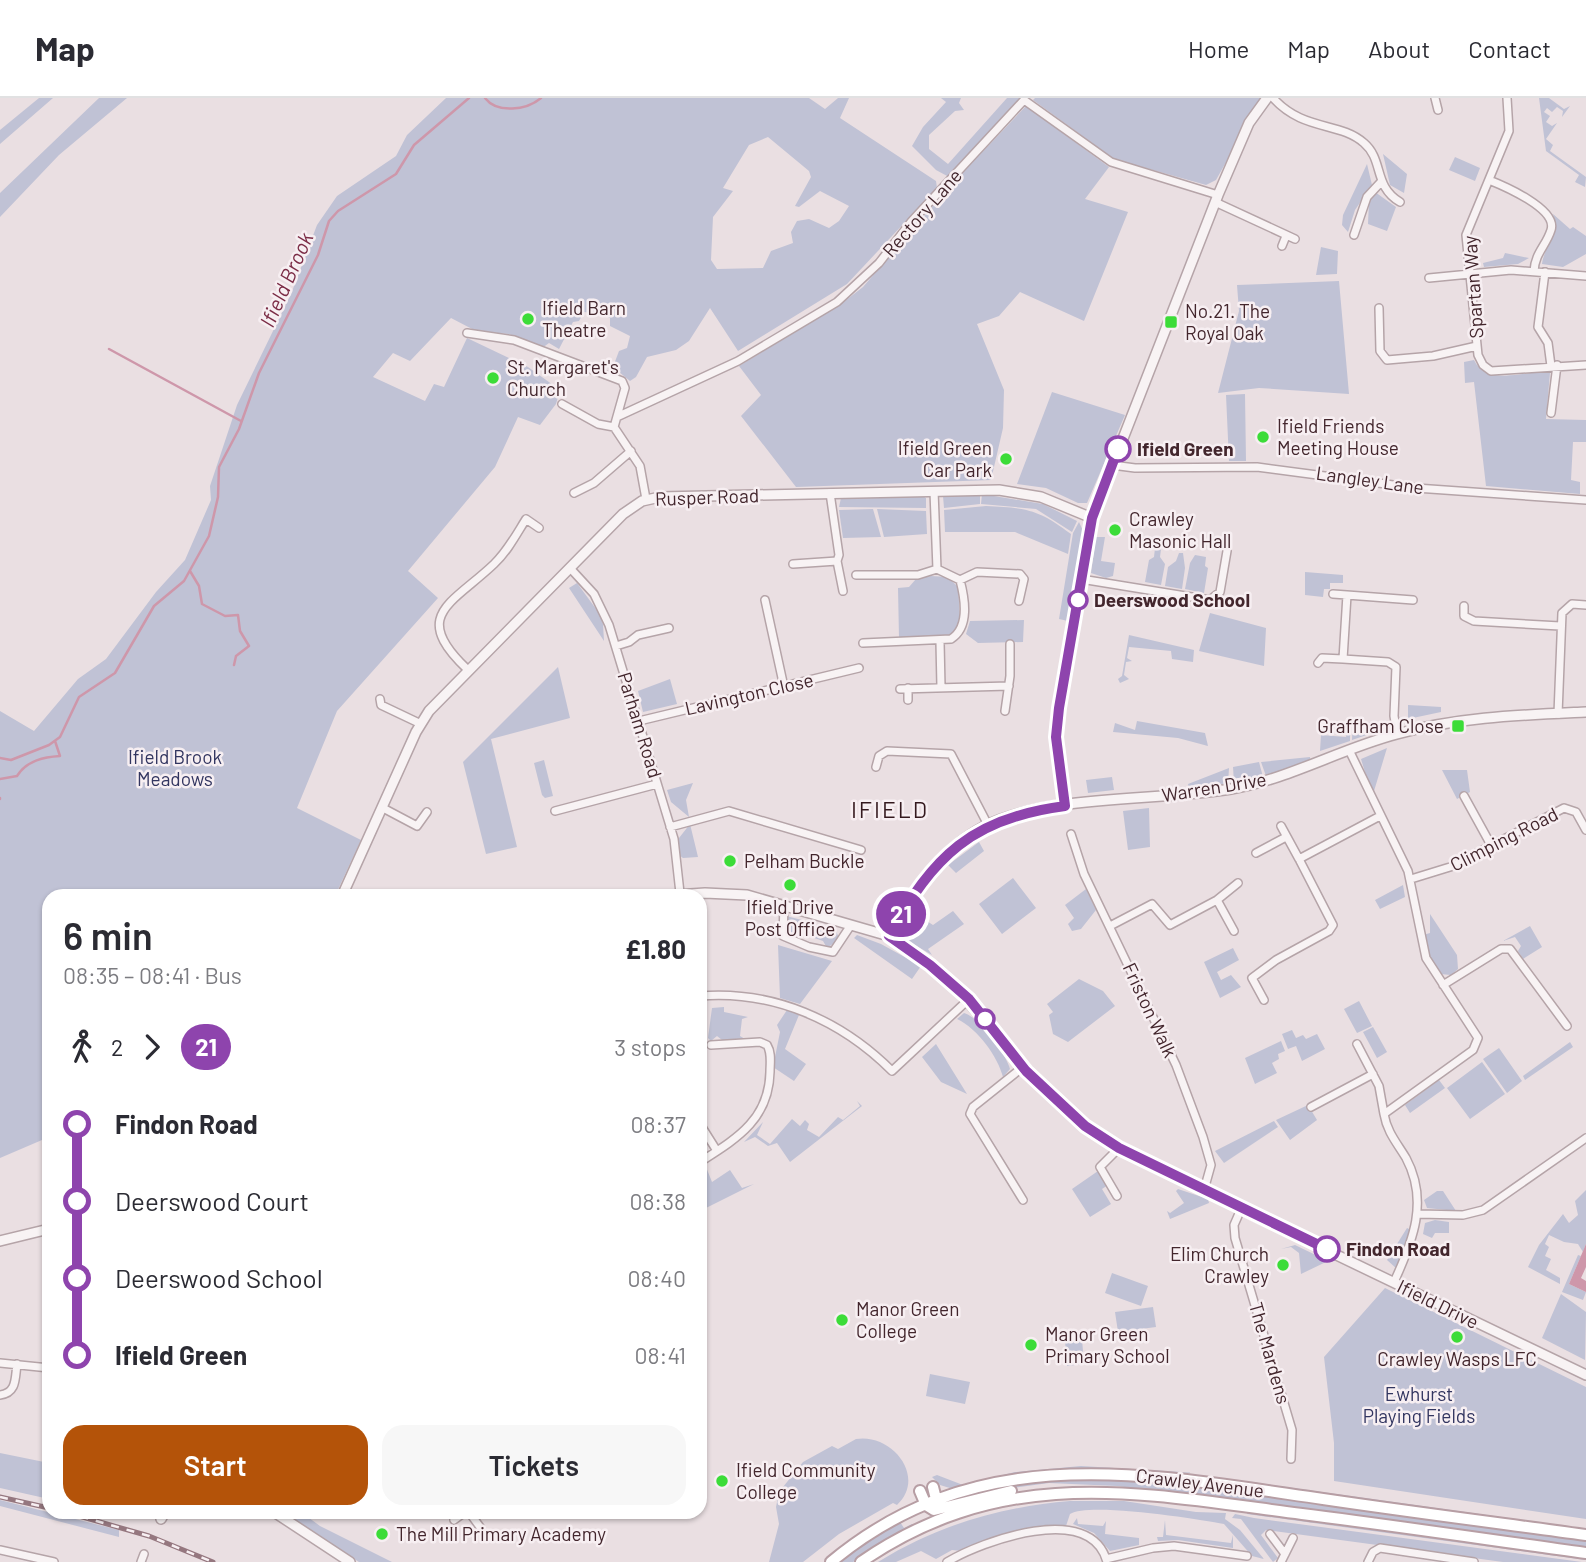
<!DOCTYPE html>
<meta charset="utf-8">
<style>
body{margin:0;font-family:Barlow,sans-serif;background:#f7f7f7;color:#2b2b33;height:100vh;display:flex;flex-direction:column;font-size:26px;white-space:nowrap}
*{box-sizing:border-box;margin:0}
p{font-size:23px;color:#7c7c81}
.icon{flex:none;width:38px;height:38px;fill:none;stroke:currentColor;stroke-width:2;stroke-linecap:round;stroke-linejoin:round}
.map{position:relative;flex:1;overflow:hidden}
.sheet{position:absolute;left:42px;top:791px;width:665px;height:630px;display:flex;flex-direction:column;background:#fff;border-radius:21px;box-shadow:0 2px 5px #0004}
.sheet>*{flex:none}
.badge{padding:0 14px;border-radius:23px;font-size:24px;line-height:46px}
.map>.badge{position:absolute;translate:-50% -50%;box-shadow:0 0 0 4px #fff}
.legs{display:flex;align-items:center;gap:10px;height:77px;padding:0 21px;font-size:23px}
.legs p{margin-inline-start:auto}
.summary{display:flex;align-items:center;justify-content:space-between;height:119px;padding:0 21px}
h1{font-size:38px;font-weight:600;line-height:52px}
.action{display:flex;gap:14px;margin-top:auto;padding:14px 21px}
.action a{flex:1;height:80px;border-radius:21px;background:#b45309;color:#fff;font-size:28px;font-weight:600;line-height:80px;text-align:center}
.action a+a{background:#f7f7f7;color:#2b2b33}
ul{padding:0 21px;list-style:none}
li{display:flex;align-items:center;gap:24px;height:77px;font-size:26px}
li i{display:grid;place-items:center;width:10px;height:100%;margin:0 9px;background:currentColor}
li i::after{content:'';width:18px;height:18px;margin:-9px;border:5px solid;border-radius:50%;background:#fff}
li p{margin-inline-start:auto}
li:first-child i{background:linear-gradient(#0000 50%,currentColor 0)}
li:last-child i{background:linear-gradient(currentColor 50%,#0000 0)}
header{display:flex;align-items:center;gap:42px;box-sizing:border-box;height:98px;padding:0 35px;background:#fff;border-bottom:2px solid #e1e1e2}
header strong{font-size:33px}
nav{display:flex;gap:38px;margin-inline-start:auto;font-size:24px}
.map>svg:first-child{display:block}
.green{fill:#c0c2d5;fill-rule:evenodd}
.water{fill:#ce97aa}
.lines{fill:none;stroke-linecap:round;stroke-linejoin:round}
.stream{stroke:#ce97aa;stroke-width:2.5}
.minor-casing{stroke:#b5a4a8;stroke-width:10}
.tertiary-casing{stroke:#b5a4a8;stroke-width:12}
.primary-casing{stroke:#b79ea4;stroke-width:14}
.minor{stroke:#f8f3f4;stroke-width:7}
.tertiary{stroke:#f8f3f4;stroke-width:9}
.primary{stroke:#fff;stroke-width:10}
.rail-casing{stroke:#95777f;stroke-width:5}
.rail{stroke:#f7eff2;stroke-width:2.5;stroke-dasharray:8;stroke-linecap:butt}
.line-1-casing{stroke:#fff;stroke-width:16}
.line-1{stroke:#8e44ad;stroke-width:10}
.poi-dot{fill:#3cdc38;stroke:#f7eff2;stroke-width:2.5}
.stop-1-dot{fill:#fff;stroke:#8e44ad;stroke-width:3.5}
.labels{text-anchor:middle;stroke-width:5;stroke-linejoin:round;paint-order:stroke}
.street-label{font-size:19px;fill:#43262d;stroke:#f7eff2}
.poi-label{font-size:19px;fill:#43262d;stroke:#f7eff2;text-anchor:start}
.stop-label{font-size:19px;font-weight:bold;fill:#43262d;stroke:#f7eff2;text-anchor:start}
.park-label{font-size:19px;fill:#323560;stroke:#f7eff2}
.water-label{font-size:21px;font-style:italic;fill:#7b2c46;stroke:#f7eff2}
.quarter-label{font-size:23px;letter-spacing:2px;fill:#34191e;stroke:#f7eff2}
</style>
<header>
<strong>Map</strong>
<nav><a>Home</a><a>Map</a><a>About</a><a>Contact</a></nav>
</header>
<div class="map">
<svg width="1586" height="1464" viewBox="0 0 1586 1464">
<rect width="100%" height="100%" fill="#eadfe2"/>
<path class="green" d="M39,0H53L0,46V32Z
M99,0H127L59,57L0,119V95Z
M446,0H809L825,11L838,0H849L840,20L936,83L937,90L847,186L738,253L710,210L689,243L676,252L647,259L636,279L630,283L613,269L619,253L627,250L630,238L610,228V220L596,212L592,215L584,214L579,223L573,224L559,251L549,245L542,250L509,236L476,233L451,220L410,263L393,255L373,279L425,303L434,286L444,289L467,240L528,269L560,292L556,306L540,327L518,319L495,369L408,473L438,500L337,613L297,710L361,742L335,798H49V1039L0,1060V613L34,633L78,581L106,561L156,494L185,462L211,402L210,388L237,307L291,196L317,127L337,98L396,58L407,37ZM768,39L809,73L811,79L795,108L799,109L820,93L849,108L839,123L829,130L809,121L797,123L791,134L793,145L771,153L763,170L717,171L711,162L713,119L733,93L723,90L749,47Z
M941,0H961L959,5L964,12L955,13L929,37V51L948,66L1007,0H1020L949,79L936,72L912,48L923,29L946,4Z
M1035,0H1262L1216,82L1206,87L1114,61L1033,2Z
M1539,0H1549L1564,11L1570,8L1562,19L1563,13L1557,9L1552,14L1547,10L1544,14L1550,18L1546,24L1552,28L1557,25L1546,41L1553,47L1550,53L1586,79L1585,89L1575,84L1579,77L1546,53Z
M1026,8L1109,69L1085,101L1128,114L1084,223L1020,194L999,218L977,226L1004,292L1003,330L991,382L796,389L741,318L761,297L739,268L841,206L863,189L948,90Z
M1383,56L1407,76L1404,95L1390,87Z
M1455,59L1480,70L1475,83L1449,72Z
M1367,66L1372,87L1355,112L1348,134L1342,127L1343,117Z
M1375,94L1396,109L1387,133L1368,126L1369,102Z
M1553,116L1570,131L1573,129L1586,138V156L1563,169L1542,166C1544,149 1560,134 1553,116Z
M1321,149L1338,153L1337,176L1316,177Z
M1505,155L1529,160L1518,166L1484,169L1483,165L1503,160Z
M1339,183L1349,296L1259,290L1218,295L1239,213L1237,187Z
M1474,262C1486,287 1522,275 1545,273L1550,275L1546,321L1586,322V344H1573L1571,382L1580,384V396L1486,388L1474,284L1465,285L1464,264Z
M1052,294L1125,317L1087,405H1078L1046,390L1017,386Z
M1245,296L1246,363H1229L1226,297Z
M949,395H980V406L944,410L943,398Z
M982,396L1043,406L1077,423L1072,434L1036,411L981,406Z
M921,397L926,400V410L839,409L841,400H854L855,398Z
M986,408C1027,410 1038,411 1071,436L1068,456L1015,434H945L944,412Z
M873,411L881,439L843,440L839,412Z
M877,411L926,413L927,436L884,439Z
M1079,424L1084,435L1068,523L1059,521L1073,435Z
M1096,439H1105L1101,463L1115,465L1113,478L1106,480L1091,475Z
M1155,450L1161,451L1160,459L1165,466L1161,487L1145,484L1149,462L1154,459Z
M1179,455H1183L1185,470L1182,491L1165,488L1168,469L1176,463Z
M1195,457L1206,459L1205,468L1208,470L1204,495L1185,491L1190,465Z
M1305,474L1343,477V485H1330V491H1324L1323,499L1305,497Z
M931,478L948,479L958,489L960,520L956,533L945,539L899,540L898,490L909,489L916,481Z
M577,485L599,515L603,526L604,543L569,490Z
M1210,515L1266,530L1264,568L1199,553Z
M1024,522L1023,544L978,545L966,536L970,523Z
M1129,537L1194,552L1193,564L1172,561L1171,553L1129,549L1127,560L1132,563L1126,564L1124,577L1129,581L1120,585L1118,581L1122,578Z
M558,569L570,620L491,641L517,749L486,756L463,664Z
M670,581L677,606L643,614L638,593Z
M1408,607L1441,609V614L1408,621Z
M1137,623L1205,635L1208,648L1178,640L1113,634L1115,625L1135,632Z
M1353,623L1384,625V631L1352,642Z
M1347,635H1350V643L1320,653L1321,637L1346,639Z
M1387,650L1374,693L1371,694L1361,661Z
M1310,659V663L1266,678L1261,664Z
M544,662L553,698L545,700L542,697L534,665Z
M1259,664L1263,679L1234,684L1233,669Z
M1229,670L1228,686L1189,691L1188,686Z
M1442,672H1467L1470,694L1457,701Z
M1112,679L1114,692L1088,695L1086,682Z
M693,685L686,702L689,719L671,704L667,692Z
M1149,710L1150,749L1128,752L1123,713Z
M690,726L698,759L683,760L679,757V740Z
M979,744L984,753L956,775L948,767Z
M1013,780L1036,810L1002,836L979,806Z
M1403,787L1405,799L1380,811L1375,802Z
M1086,791L1096,812L1081,831L1072,833L1068,826L1074,820L1065,807Z
M953,813L964,826L928,851L932,857L903,840L902,833L913,814L933,827Z
M1430,816L1457,857L1458,871L1451,877L1440,876L1427,855L1423,837L1430,835Z
M786,818L802,822L805,827L835,832L840,841L827,850L823,843L800,835L795,840L786,827Z
M1530,828L1542,849L1523,861L1518,853L1521,848L1515,839L1503,843Z
M857,837L881,846L921,868L912,881L854,840Z
M778,847L832,863L800,906L780,900Z
M1233,850L1239,862L1217,874L1221,882L1231,877L1241,889L1220,900L1204,864Z
M1079,881L1103,893L1115,908L1068,944L1053,936L1049,917L1053,914L1047,906Z
M1359,903L1372,928L1357,935L1344,911Z
M724,909V914L748,919L742,921L740,938L745,941L722,942L717,938L711,943L708,940L712,910Z
M787,912L799,917L785,951L806,966L794,983L773,969L780,934L777,927Z
M964,915C978,918 1007,957 1010,971L1003,979C998,959 978,931 957,921Z
M1373,929L1387,954L1377,960L1363,934Z
M1292,932L1296,940L1303,937L1306,941L1317,936L1325,951L1302,963L1296,948L1288,951L1282,936Z
M1281,943L1285,953L1278,956L1279,961L1272,965L1277,975L1255,986L1245,960Z
M1570,944L1573,949L1525,982L1523,978Z
M936,946L967,996L941,984L922,959Z
M1499,950L1522,983L1507,995L1483,961Z
M1482,964L1505,996L1470,1021L1447,990Z
M1439,982L1445,990L1410,1015L1405,1007Z
M857,1003L862,1008L790,1064L777,1045L768,1048L755,1039L744,1044L763,1024L757,1037L770,1046L792,1021L800,1028L805,1022L809,1026L807,1032L819,1039L838,1019L843,1022L860,1008Z
M1308,1007L1317,1022L1290,1042L1276,1022Z
M1274,1023L1278,1029L1224,1065L1215,1053Z
M706,1069L712,1084L730,1072L742,1090L754,1086L700,1113V1081Z
M1098,1073L1108,1087L1102,1091L1111,1106L1090,1119L1072,1091Z
M1178,1091L1208,1101L1209,1105L1170,1121L1167,1113L1170,1115L1184,1105L1176,1093Z
M1586,1092V1146L1583,1154L1578,1146L1564,1144L1549,1137L1545,1146L1549,1149L1545,1158L1551,1161L1546,1172L1560,1180V1186L1528,1169L1539,1147L1563,1116L1569,1125L1578,1117L1575,1103Z
M1437,1093H1443L1456,1113L1427,1110L1424,1102Z
M1435,1122L1449,1124V1135H1435L1432,1140L1423,1136L1425,1125Z
M1407,1130L1413,1133L1397,1171L1387,1162Z
M1295,1147L1328,1163L1301,1176L1299,1155L1291,1149L1281,1151Z
M1578,1157L1581,1158L1569,1186L1586,1194L1583,1202L1562,1194Z
M1112,1175L1148,1188L1141,1208L1105,1195Z
M1385,1190L1586,1289V1421L1334,1383V1345L1324,1259Z
M1561,1196L1586,1214L1585,1262L1542,1240Z
M1153,1209L1156,1229L1118,1234L1115,1214Z
M1082,1241L1084,1266L1067,1268L1065,1243Z
M930,1276L970,1284L965,1306L926,1298Z
M856,1341C892,1335 927,1379 897,1407L893,1405L839,1436L803,1464H769L779,1426L776,1409L779,1394L803,1364L832,1348L838,1351Z
M0,1355L49,1365V1401L0,1390Z
M1081,1368L1199,1375L1062,1371L998,1380L953,1391L940,1387L932,1379L937,1377L963,1387L1015,1374Z
M1104,1380L1170,1385L1586,1442V1451L1117,1388L1049,1385L1004,1391L950,1405C999,1384 1051,1382 1104,1380Z
M1237,1382L1586,1431V1433L1237,1385Z
M0,1402L119,1432V1439L0,1408Z
M1070,1403H1124L1196,1414L1226,1415L1225,1421L1240,1432L1264,1461L1252,1458L1224,1426C1197,1421 1089,1404 1070,1416L1066,1428L1036,1430L962,1453L952,1452L936,1461L921,1453L896,1464H878C938,1427 1000,1409 1070,1403Z
M1247,1412L1586,1459V1462L1247,1416Z
M283,1414H301L320,1428L392,1464H359Z
M1235,1416L1254,1420L1582,1464H1503L1266,1432L1261,1437L1278,1460L1273,1464L1241,1421L1232,1420Z
M1077,1420L1078,1426L1103,1428L1106,1423L1105,1436L1139,1440V1447L1110,1453L1094,1435L1073,1426Z
M1165,1422L1166,1437L1231,1445L1233,1437V1450L1178,1442L1158,1443L1157,1439H1163Z
M900,1424L904,1430L912,1426L913,1428L853,1464H837Z"/>
<path class="water" d="M1586,1146V1169L1581,1180L1586,1183V1194L1569,1186Z"/>
<g class="lines">
<path class="stream" d="M485,0C497,16 527,12 541,0
M109,251L241,323
M190,473L199,488L202,506L225,518L238,517L240,533L249,548L236,558L234,567
M0,660L11,662L49,647L60,639L79,599L115,575L154,508L184,483L209,438L218,399L219,369L239,331L259,275L318,157L329,123L338,113L396,76L414,47L469,0
M0,681L17,678C27,662 45,659 60,658L55,643
M0,700V701"/>
<g class="minor-casing">
<path id="minor" d="M1273,0C1304,34 1339,23 1364,45C1384,62 1373,88 1400,104
M1435,0L1438,12
M1507,0L1509,33L1466,137L1478,257L1483,267L1491,273L1586,267
M1489,82C1504,88 1558,111 1551,132C1546,148 1535,155 1534,173
M1215,104L1295,141
M1354,137L1367,99L1381,84
M1282,148L1286,138
M1545,174L1538,229L1548,245L1551,268
M1429,180L1511,172L1586,178
M1379,210L1380,253L1387,262L1433,258L1477,248
M467,235L514,242L622,283L625,290L614,329L640,368L646,401
M562,306L598,326L614,329
M1551,315L1557,267
M619,318L738,263L837,204L879,165L911,124L1024,2L1111,64L1218,97
M1112,367L1135,370L1257,369L1416,390L1586,402
M934,393L937,471
M574,395L594,385L631,353
M830,395L839,457L837,463L843,493
M793,466L837,463
M570,470L594,496L609,527L674,741L680,795
M856,477H918L937,471L960,482C965,501 970,529 951,541L863,545
M1081,481L1210,502L1220,494L1227,453
M960,482L977,474L1020,476L1024,481L1019,503
M1333,496L1347,497L1343,561L1388,564L1396,569L1394,618L1397,636
M1347,497L1413,502
M765,502L784,589
M1464,508V518L1474,523L1560,528
M940,544L941,589
M616,548L629,544L638,537L669,530
M1318,565L1322,560L1343,561
M467,571C410,517 452,506 494,466C507,454 516,437 526,421L539,430
M908,590V602
M900,591L1009,588
M380,601L381,607L421,626
M1005,613L1010,578V546
M1558,616L1562,515L1572,506L1586,507
M639,623L859,570
M1349,652L1408,773L1426,860L1478,940L1473,952L1384,1016C1387,1034 1397,1045 1406,1060C1429,1103 1413,1143 1394,1184
M876,669L879,658L887,653L951,656L988,727
M1464,698L1491,747
M383,710L417,728L427,714
M555,713L657,686
M1281,728L1299,761
M670,729L729,713L861,752
M1071,736L1084,776L1176,967L1203,1039L1211,1067L1204,1092
M1256,755L1286,739
M1411,781L1450,769L1564,710L1576,714L1586,732
M1217,802L1234,833
M784,807L783,838L809,849L833,854L851,827
M1110,828L1152,806L1170,827L1217,802L1238,785
M1443,887L1501,851H1510L1567,928
M700,898C773,892 841,922 892,973L969,901
M1264,902L1252,880L1276,862L1329,833L1333,827L1299,761L1380,718
M1357,946L1379,988L1384,1016
M1023,969L973,1009L970,1016L1023,1102
M1311,1009L1373,976
M700,1026L717,1053
M700,1064C736,1041 769,1022 770,974C770,965 772,955 767,947L760,944L711,947
M1117,1098L1100,1069L1119,1050
M1241,1111L1234,1127L1235,1140L1292,1332L1291,1361
M1418,1116L1463,1117L1483,1112L1586,1040
M0,1265L49,1270
M0,1297C17,1295 15,1280 17,1266
M469,1414L480,1429
M454,1422L465,1414
M1270,1436L1285,1456
M0,1452L54,1464
M1106,1461L1153,1450L1174,1448L1247,1458
M141,1464L144,1456
M947,1464C982,1443 1091,1403 1107,1464
M1281,1464L1293,1440
M1368,1464L1373,1454L1380,1450L1474,1464"/>
</g>
<g class="tertiary-casing">
<path id="tertiary" d="M1065,708L1058,656L1057,625L1092,420L1218,97L1249,25L1267,0
M342,798L416,634L429,613L623,416L642,403L660,399L999,392L1041,399L1092,420
M662,798L705,795L747,797L889,838L955,888L1034,982L1068,1014L1101,1039L1241,1111L1586,1277
M889,838C913,793 939,752 985,728C1049,696 1159,703 1231,691C1289,681 1340,651 1397,636C1458,619 1522,617 1586,614
M0,1143L49,1131
M274,1414L350,1464
M161,1421L165,1414"/>
</g>
<g class="primary-casing">
<path id="primary" d="M933,1389L938,1409
M920,1393L926,1407L934,1412L1011,1393
M831,1464C980,1340 1149,1376 1323,1401C1411,1414 1498,1425 1586,1437
M861,1464C1005,1365 1140,1395 1302,1416C1397,1428 1491,1442 1586,1455"/>
</g>
<use href="#minor" class="minor"/>
<use href="#tertiary" class="tertiary"/>
<use href="#primary" class="primary"/>
<g class="rail-casing">
<path id="rail" d="M0,1399L49,1410
M65,1414L149,1438L213,1464"/>
</g>
<use href="#rail" class="rail"/>
</g>
<g class="lines">
<g class="line-1-casing">
<path id="line-1" d="M1118,351L1092,420L1059,610L1056,639L1065,708C972,720 933,758 889,838L930,867L969,901L1026,973L1085,1028L1119,1050L1327,1151"/>
</g>
<use href="#line-1" class="line-1"/>
</g>
<g class="poi-dot">
<circle cx="528" cy="221" r="7"/>
<rect x="1164" y="217" width="14" height="14" rx="3.5"/>
<circle cx="493" cy="280" r="7"/>
<circle cx="1263" cy="339" r="7"/>
<circle cx="1006" cy="361" r="7"/>
<circle cx="1115" cy="432" r="7"/>
<rect x="1451" y="621" width="14" height="14" rx="3.5"/>
<circle cx="730" cy="763" r="7"/>
<circle cx="790" cy="787" r="7"/>
<circle cx="1283" cy="1167" r="7"/>
<circle cx="842" cy="1222" r="7"/>
<circle cx="1457" cy="1239" r="7"/>
<circle cx="1031" cy="1247" r="7"/>
<circle cx="722" cy="1383" r="7"/>
<circle cx="382" cy="1436" r="7"/>
</g>
<g class="stop-1-dot">
<circle cx="1118" cy="351" r="12"/>
<circle cx="1078" cy="502" r="9"/>
<circle cx="985" cy="921" r="9"/>
<circle cx="1327" cy="1151" r="12"/>
</g>
<g class="labels">
<g class="street-label">
<text transform="translate(922 115) rotate(-49)" y="7">Rectory Lane</text>
<text transform="translate(1473 189) rotate(-94)" y="7">Spartan Way</text>
<text transform="translate(1370 382) rotate(8)" y="7">Langley Lane</text>
<text transform="translate(707 399) rotate(-2)" y="7">Rusper Road</text>
<text transform="translate(749 596) rotate(-13)" y="7">Lavington Close</text>
<text transform="translate(640 627) rotate(73)" y="7">Parham Road</text>
<text transform="translate(1214 689) rotate(-9)" y="7">Warren Drive</text>
<text transform="translate(1504 741) rotate(-27)" y="7">Climping Road</text>
<text transform="translate(1150 912) rotate(65)" y="7">Friston Walk</text>
<text transform="translate(1438 1206) rotate(26)" y="7">Ifield Drive</text>
<text transform="translate(1270 1255) rotate(74)" y="7">The Mardens</text>
<text transform="translate(1200 1385) rotate(7)" y="7">Crawley Avenue</text>
</g>
<g class="poi-label">
<text x="542" y="217">Ifield Barn<tspan x="542" dy="22">Theatre</tspan></text>
<text x="1185" y="220">No.21. The<tspan x="1185" dy="22">Royal Oak</tspan></text>
<text x="507" y="276">St. Margaret's<tspan x="507" dy="22">Church</tspan></text>
<text x="1277" y="335">Ifield Friends<tspan x="1277" dy="22">Meeting House</tspan></text>
<text x="992" y="357" text-anchor="end">Ifield Green<tspan x="992" dy="22">Car Park</tspan></text>
<text x="1129" y="428">Crawley<tspan x="1129" dy="22">Masonic Hall</tspan></text>
<text x="1444" y="635" text-anchor="end">Graffham Close</text>
<text x="744" y="770">Pelham Buckle</text>
<text x="790" y="816" text-anchor="middle">Ifield Drive<tspan x="790" dy="22">Post Office</tspan></text>
<text x="1269" y="1163" text-anchor="end">Elim Church<tspan x="1269" dy="22">Crawley</tspan></text>
<text x="856" y="1218">Manor Green<tspan x="856" dy="22">College</tspan></text>
<text x="1045" y="1243">Manor Green<tspan x="1045" dy="22">Primary School</tspan></text>
<text x="1457" y="1268" text-anchor="middle">Crawley Wasps LFC</text>
<text x="736" y="1379">Ifield Community<tspan x="736" dy="22">College</tspan></text>
<text x="396" y="1443">The Mill Primary Academy</text>
</g>
<g class="stop-label">
<text x="1137" y="358">Ifield Green</text>
<text x="1094" y="509">Deerswood School</text>
<text x="1346" y="1158">Findon Road</text>
</g>
<g class="park-label">
<text x="175" y="666">Ifield Brook<tspan x="175" dy="22">Meadows</tspan></text>
<text x="1419" y="1303">Ewhurst<tspan x="1419" dy="22">Playing Fields</tspan></text>
</g>
<g class="water-label">
<text transform="translate(287 182) rotate(-66)" y="7">Ifield Brook</text>
</g>
<g class="quarter-label">
<text x="890" y="720">IFIELD</text>
</g>
</g>
</svg>
<b class="badge" style="left:901px;top:816px;background:#8e44ad;color:#fff">21</b>
<section class="sheet">
<div class="summary"><div><h1>6 min</h1><p>08:35 – 08:41 · Bus</p></div><b>£1.80</b></div>
<div class="legs"><svg class="icon" aria-label="walk" viewBox="0 0 24 24"><circle cx="13" cy="4" r="2"/><path d="M13 8l-2 6 4 7M11 14l-3 7M7 12l3-4h3l4 4"/></svg>2<svg class="icon" aria-label="forward" viewBox="0 0 24 24"><path d="M9 5l7 7-7 7"/></svg><b class="badge" style="background:#8e44ad;color:#fff">21</b><p>3 stops</p></div>
<ul>
<li><i style="color:#8e44ad"></i><b>Findon Road</b><p>08:37</p></li>
<li><i style="color:#8e44ad"></i><span>Deerswood Court</span><p>08:38</p></li>
<li><i style="color:#8e44ad"></i><span>Deerswood School</span><p>08:40</p></li>
<li><i style="color:#8e44ad"></i><b>Ifield Green</b><p>08:41</p></li>
</ul>
<div class="action"><a>Start</a><a>Tickets</a></div>
</section>
</div>
